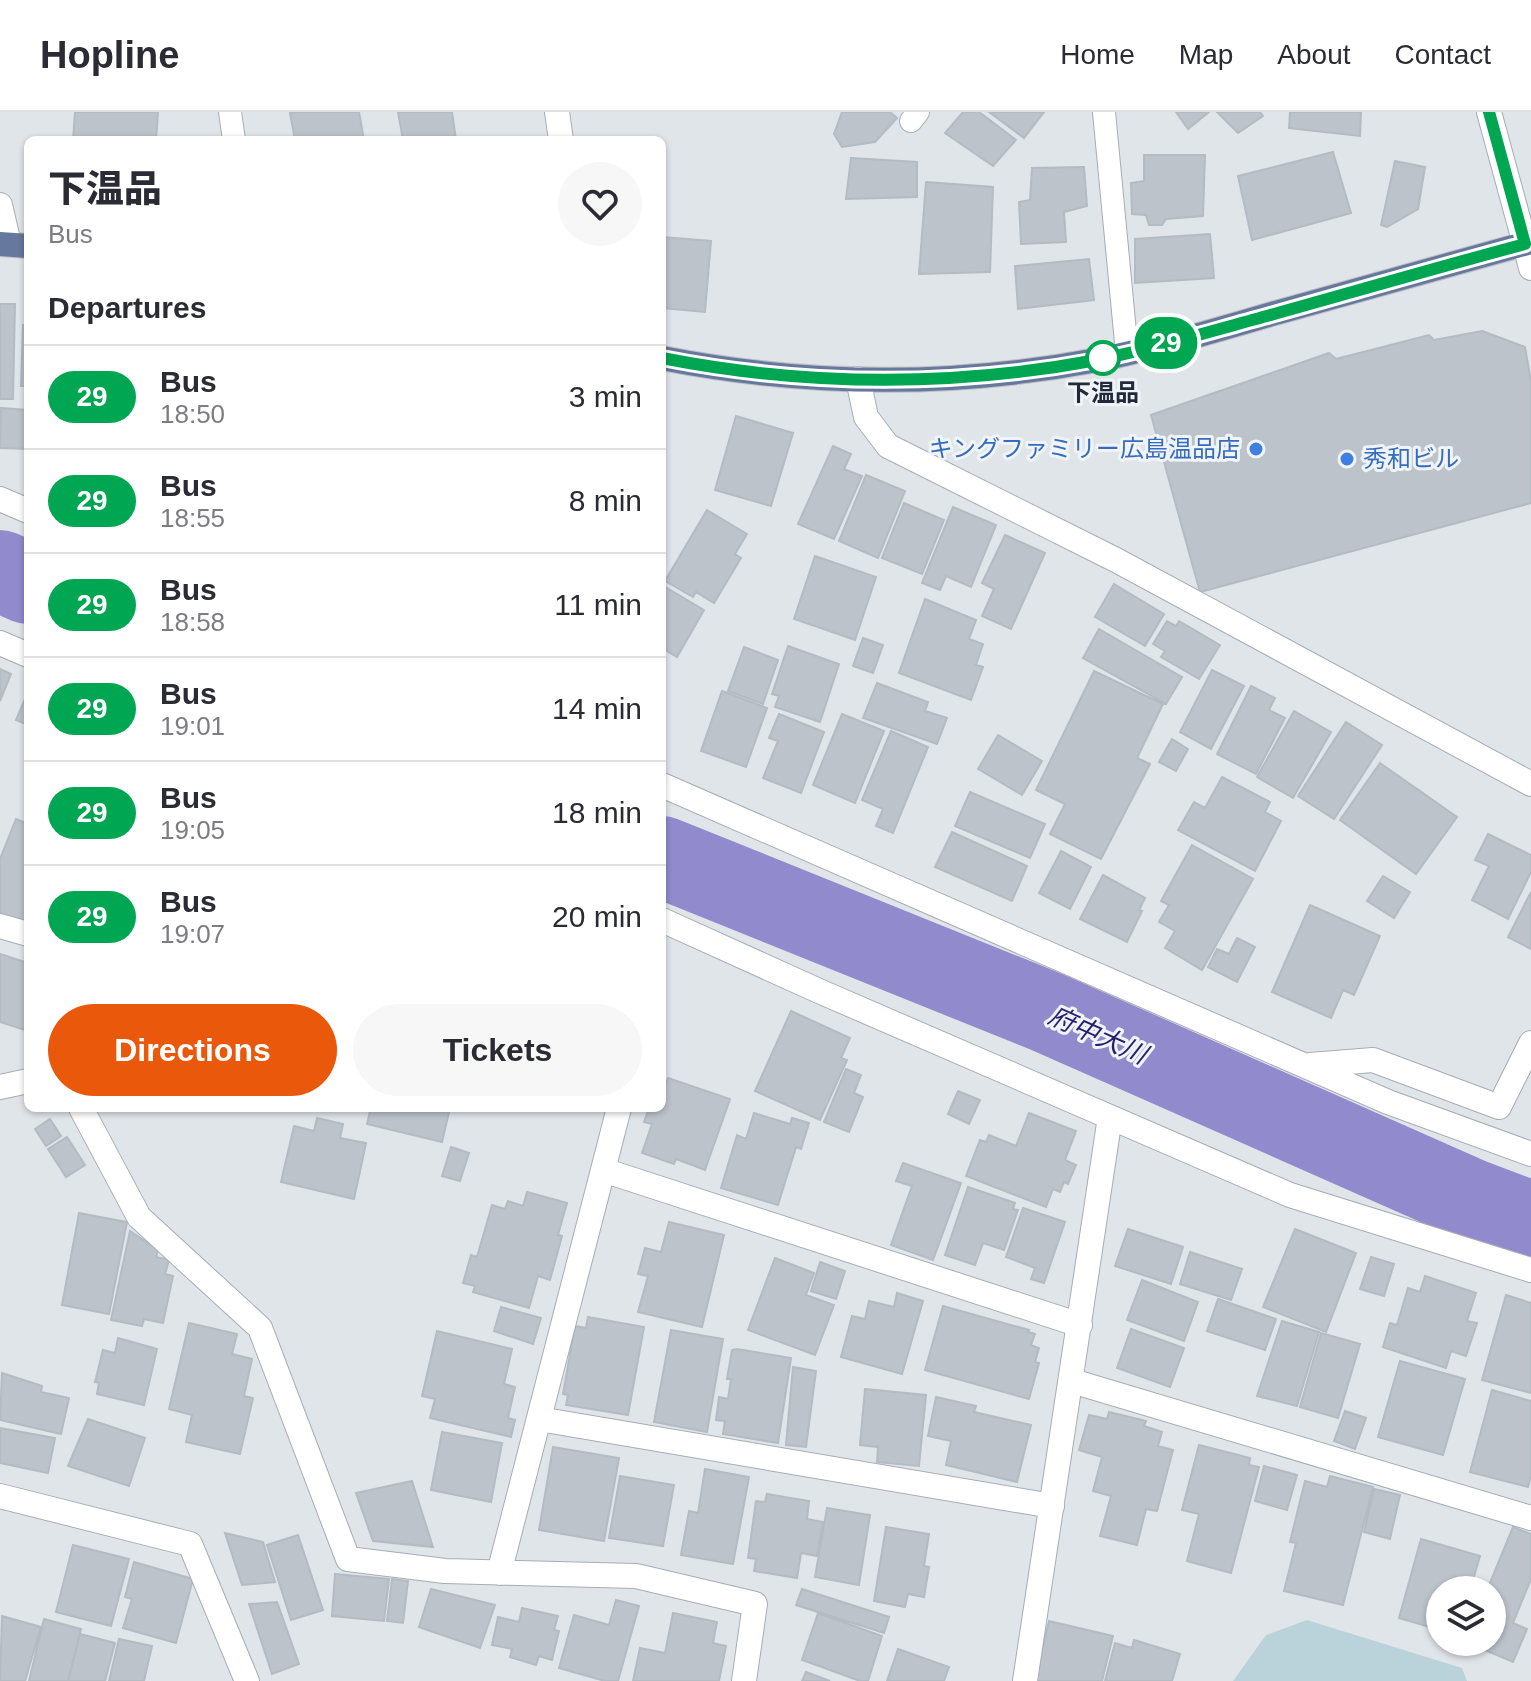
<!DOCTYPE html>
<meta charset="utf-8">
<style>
body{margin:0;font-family:Helvetica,"Noto Sans JP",sans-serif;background:#f7f7f7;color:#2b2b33;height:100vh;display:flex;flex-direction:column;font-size:30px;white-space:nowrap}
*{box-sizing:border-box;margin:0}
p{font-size:26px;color:#7c7c81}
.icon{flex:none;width:44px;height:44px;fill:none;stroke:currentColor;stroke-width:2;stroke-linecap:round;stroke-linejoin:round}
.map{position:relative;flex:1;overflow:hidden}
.drawer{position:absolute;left:24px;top:24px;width:642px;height:976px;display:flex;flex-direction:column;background:#fff;border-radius:12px;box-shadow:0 2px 6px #0004}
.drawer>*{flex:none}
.badge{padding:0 16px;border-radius:26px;font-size:28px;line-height:52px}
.fabs{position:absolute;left:1426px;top:1464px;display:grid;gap:16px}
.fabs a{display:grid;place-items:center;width:80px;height:80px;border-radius:50%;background:#fff;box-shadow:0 2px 6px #0004;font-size:40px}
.map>.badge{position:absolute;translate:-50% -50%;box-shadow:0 0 0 4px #fff}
h2{padding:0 24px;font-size:30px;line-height:72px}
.round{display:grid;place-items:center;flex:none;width:84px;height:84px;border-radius:42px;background:#f7f7f7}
.headline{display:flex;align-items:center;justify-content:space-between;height:136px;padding:0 24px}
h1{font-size:38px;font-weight:800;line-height:60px}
.action{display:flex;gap:16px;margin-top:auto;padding:16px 24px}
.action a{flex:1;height:92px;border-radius:48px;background:#ea580c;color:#fff;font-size:32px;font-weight:800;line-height:92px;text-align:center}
.action a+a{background:#f7f7f7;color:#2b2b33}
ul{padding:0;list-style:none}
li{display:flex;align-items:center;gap:24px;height:104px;padding:0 24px;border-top:2px solid #e1e1e2}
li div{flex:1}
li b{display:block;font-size:30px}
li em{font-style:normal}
li .badge{min-width:88px;font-weight:700;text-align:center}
header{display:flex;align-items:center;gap:48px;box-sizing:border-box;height:112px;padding:0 40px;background:#fff;border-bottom:2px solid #e1e1e2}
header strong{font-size:38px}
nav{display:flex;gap:44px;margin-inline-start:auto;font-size:28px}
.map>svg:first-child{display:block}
.green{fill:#bad3db}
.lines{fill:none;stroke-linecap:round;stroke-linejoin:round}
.river{stroke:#918acd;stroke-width:82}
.building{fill:#bcc3cb;stroke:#b3bbc3;stroke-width:2}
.lane-casing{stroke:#a7adb5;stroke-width:24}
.street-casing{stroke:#a7adb5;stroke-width:26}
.secondary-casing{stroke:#a2abb8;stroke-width:26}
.primary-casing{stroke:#bdbfc4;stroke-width:26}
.lane{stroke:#fff;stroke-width:22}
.street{stroke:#fff;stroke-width:24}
.secondary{stroke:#fff;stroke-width:24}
.primary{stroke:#66789e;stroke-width:24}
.line-casing{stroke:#fff;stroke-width:18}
.line{stroke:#00a651;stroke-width:12}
.stop-dot{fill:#fff;stroke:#00a651;stroke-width:4}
.shop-dot{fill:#3f7fe0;stroke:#f0f4f7;stroke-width:3}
.labels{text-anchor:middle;stroke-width:6;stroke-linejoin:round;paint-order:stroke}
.stop-label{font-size:24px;font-weight:bold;fill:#22293a;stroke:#f0f4f7}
.shop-label{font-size:24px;fill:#366cbe;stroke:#f0f4f7;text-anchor:end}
.water-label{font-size:26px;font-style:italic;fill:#281f72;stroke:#f0f4f7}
</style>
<header>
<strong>Hopline</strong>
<nav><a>Home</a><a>Map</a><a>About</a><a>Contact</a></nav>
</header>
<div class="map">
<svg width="1531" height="1569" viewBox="0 0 1531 1569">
<rect width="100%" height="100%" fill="#e0e5ea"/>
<path class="green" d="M1307,1508L1462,1556L1467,1569H1233L1266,1523Z"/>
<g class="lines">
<path class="river" d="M0,459L28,471
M662,745L1047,900L1472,1088L1531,1110"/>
</g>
<path class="building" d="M75,0H158L156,28H73Z
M296,0H359L364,28H295L290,1Z
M398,0H452L456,28H403Z
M842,0H890L897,6L875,30L842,35L834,22Z
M963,0H979L1016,28L993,54L945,21Z
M989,0H1044L1024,26Z
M1176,0H1209L1188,17Z
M1217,0H1260L1263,4L1238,21Z
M1290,0H1361L1360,24L1289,16Z
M1333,40L1351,101L1252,128L1238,64Z
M1144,43H1205L1203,104L1166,107L1162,113H1149L1146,103L1132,102L1131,71L1144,69Z
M851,46L917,50V85L846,87Z
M1395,49L1425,55L1418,97L1387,115L1381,113Z
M1084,55L1087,94L1064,100L1066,130L1021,132L1019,90L1030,88L1032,56Z
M926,70L993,75L990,160L919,162Z
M1210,122L1214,166L1135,171V127Z
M662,125L711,129L705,200L662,196Z
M1089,147L1094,188L1018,197L1015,154Z
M0,192H15L13,287H0Z
M23,213H28V274H21Z
M1482,219L1525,235L1531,270V391L1200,480L1151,303L1329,241L1336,247L1429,223L1434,228Z
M1,296L28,298V337L0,336Z
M736,304L793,321L771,394L715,378Z
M833,334L851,342L844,357L862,364L834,427L798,412Z
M866,363L905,379L878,446L839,429Z
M904,391L944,408L922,462L882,446Z
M953,395L996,413L971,475L946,464L940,478L922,471Z
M707,398L747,422L735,442L741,446L714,491L696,480L693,485L665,469Z
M1005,423L1045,441L1011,517L982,504L994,477L982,471Z
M815,444L876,465L855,528L794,507Z
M1114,472L1164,502L1145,534L1095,505Z
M662,473L704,498L677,545L662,536Z
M925,487L976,508L969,527L983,532L976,553L983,555L971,588L899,561Z
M1167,509L1176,514L1179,509L1220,533L1199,567L1161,545L1165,539L1153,532Z
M1099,517L1182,565L1166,592L1083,546Z
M863,526L883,533L873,561L853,554Z
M788,534L839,552L820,610L775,595L779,584L772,582Z
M744,535L778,548L763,592L728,579Z
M0,557L11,562L0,589Z
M1212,558L1244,574L1211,637L1180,620Z
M1094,559L1163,592L1137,646L1150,652L1101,747L1050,722L1065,692L1036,678Z
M877,571L928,590L925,599L947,606L937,632L863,606Z
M1251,574L1275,586L1269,598L1285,606L1256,662L1217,642Z
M722,579L767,596L746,655L701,639Z
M28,580V613L16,608Z
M1294,599L1331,620L1293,686L1257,665Z
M779,602L824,620L801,681L763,666L778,629L769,626Z
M842,602L884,619L855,691L813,673Z
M1346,610L1382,633L1334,707L1298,684Z
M891,619L928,635L893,721L876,714L883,697L862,688Z
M998,623L1042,649L1022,683L978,657Z
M1172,627L1188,637L1176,659L1159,650Z
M1380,651L1457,705L1416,762L1340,708Z
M1222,665L1270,690L1265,700L1281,709L1255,759L1178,718L1194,690L1205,696Z
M970,680L1045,712L1030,746L955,714Z
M16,707L28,712V814L0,804V747Z
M952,720L1027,754L1012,789L935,755Z
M1488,722L1531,743V760L1508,807L1472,788L1489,754L1475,748Z
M1192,733L1253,767L1202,858L1165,836L1175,819L1159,810L1169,793L1161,789Z
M1061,739L1091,755L1070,797L1039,781Z
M1103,763L1145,786L1139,798L1142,799L1127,830L1080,807Z
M1383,764L1410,780L1394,806L1367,789Z
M1531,780V837L1508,825Z
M1310,793L1380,824L1354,883L1343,878L1331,906L1272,880Z
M1237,826L1255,835L1237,870L1208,855L1217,837L1229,842Z
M0,842L28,851V919L0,910Z
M791,899L850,926L841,946L847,948L820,1008L755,979Z
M846,957L861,963L854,981L863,985L849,1020L824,1010Z
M668,966L730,987L705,1058L676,1047L674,1052L642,1041L652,1012L644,1010L649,996H662V983Z
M958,979L980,988L969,1012L948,1002Z
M356,996H450L442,1030L367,1012L370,999Z
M754,1001L790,1012L792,1006L809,1011L801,1037L796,1035L778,1093L721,1076L737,1023L746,1027Z
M1029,1001L1076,1019L1065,1048L1076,1053L1068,1072L1064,1070L1060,1080L1053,1077L1046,1095L966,1064L980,1028L986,1030L989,1023L1016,1034Z
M317,1006L343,1012L340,1026L366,1031L354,1087L281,1070L294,1014L314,1019Z
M50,1007L61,1024L46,1034L35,1017Z
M67,1025L85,1053L66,1065L48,1037Z
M451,1035L469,1041L460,1069L442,1064Z
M903,1051L961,1071L933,1148L891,1133L912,1074L896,1069Z
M968,1075L1015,1091L1013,1097L1018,1098L1004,1138L983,1131L975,1153L945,1143Z
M527,1080L567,1091L558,1123L562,1124L550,1168L538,1164L529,1196L473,1180L475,1174L463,1171L471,1143L477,1145L492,1093L505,1097L508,1089L523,1094Z
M1023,1096L1065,1110L1044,1171L1031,1167L1035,1156L1006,1145Z
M79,1101L127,1110L109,1202L62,1193Z
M669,1110L724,1123L702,1215L638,1200L648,1164L638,1162L645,1136L661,1140Z
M1128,1117L1183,1135L1171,1172L1115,1154Z
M1295,1117L1356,1141L1326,1220L1263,1195Z
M130,1119L158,1138L156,1145L169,1148L165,1162L173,1164L163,1211L144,1207L142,1214L111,1208Z
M1190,1140L1242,1157L1231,1188L1180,1172Z
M1371,1145L1394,1152L1384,1184L1360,1177Z
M775,1146L814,1161L806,1183L834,1193L815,1243L748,1218Z
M820,1150L845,1159L836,1187L811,1179Z
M1425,1164L1476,1181L1467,1209L1477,1211L1466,1244L1451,1239L1446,1256L1383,1235L1390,1211L1397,1213L1408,1176L1420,1180Z
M1142,1168L1198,1190L1184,1229L1127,1208Z
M897,1181L923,1189L902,1262L841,1245L852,1204L865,1207L869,1189L894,1195Z
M1506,1183L1531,1191V1281L1482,1268Z
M1218,1187L1276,1207L1265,1238L1207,1219Z
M943,1194L1029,1218L1028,1220L1035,1222L1031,1233L1039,1236L1035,1250L1039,1251L1029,1287L925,1258Z
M501,1195L541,1206L533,1232L494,1219Z
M588,1205L644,1215L628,1303L566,1293L568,1283L563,1282L575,1214L586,1216Z
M1282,1209L1319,1220L1297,1294L1257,1284Z
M189,1211L237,1222L232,1242L252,1247L244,1284L253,1286L240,1342L186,1330L192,1303L169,1297Z
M1131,1217L1184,1236L1170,1275L1117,1256Z
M671,1218L723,1227L707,1320L654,1310Z
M437,1219L512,1237L504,1272L515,1275L508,1306L515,1308L511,1325L430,1306L435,1287L422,1284Z
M1321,1221L1360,1232L1338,1306L1300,1295Z
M118,1226L157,1237L144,1293L97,1282L99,1271L95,1270L103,1238L115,1241Z
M737,1237L791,1246L778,1331L723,1322L725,1309L716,1308L719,1285L728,1287L731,1267H727L732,1238Z
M1400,1249L1465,1267L1443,1343L1378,1325Z
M793,1255L816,1259L806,1335L786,1333Z
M2,1261L42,1274L41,1280L69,1286L61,1322L0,1308Z
M865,1277L926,1283L919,1354L877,1350L878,1335L860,1333Z
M1492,1278L1531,1289V1363L1528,1375L1470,1360Z
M936,1285L976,1294L974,1300L1031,1313L1017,1370L946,1353L951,1329L928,1324Z
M1345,1299L1366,1306L1355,1337L1334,1329Z
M1109,1300L1146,1309L1144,1314L1162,1320L1158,1334L1173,1338L1157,1399L1146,1397L1137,1433L1100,1424L1111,1384L1093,1379L1102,1345L1079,1338L1089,1303L1107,1307Z
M88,1307L145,1326L129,1374L68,1354Z
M0,1316L55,1326L48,1361L0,1351Z
M442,1320L502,1331L491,1390L431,1378Z
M1199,1333L1250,1346L1249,1353L1259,1355L1231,1461L1187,1449L1199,1402L1182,1398Z
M553,1335L619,1346L604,1429L539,1418Z
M1264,1354L1297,1363L1287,1398L1255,1389Z
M705,1357L749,1365L733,1452L681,1443L689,1399L698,1401Z
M620,1364L674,1373L663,1434L609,1426Z
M1330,1364L1373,1375L1343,1493L1284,1479L1296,1431L1290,1430L1305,1369L1327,1375Z
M412,1369L433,1435L373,1429L356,1381Z
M1374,1377L1400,1383L1390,1427L1364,1420Z
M767,1382L809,1389L807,1407L823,1410L817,1444L801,1441L797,1466L754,1459L756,1447L748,1446L756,1389L765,1390Z
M827,1396L870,1403L859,1473L815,1465Z
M886,1415L929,1422L924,1454L929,1455L924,1485L908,1482L905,1495L874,1489Z
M1513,1415L1531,1422V1467L1513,1511L1527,1517L1513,1550L1466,1530H1492V1478H1487Z
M225,1421L263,1430L275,1470L242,1473Z
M298,1423L323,1498L291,1508L267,1433Z
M1421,1427L1480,1444L1470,1478H1440V1518L1399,1506Z
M73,1433L129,1447L111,1514L56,1500Z
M134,1450L193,1467L176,1531L123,1516L132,1487L125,1485Z
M335,1462L389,1467L384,1509L332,1504Z
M392,1467L408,1469L403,1511L387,1509Z
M431,1477L495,1493L480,1536L419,1515Z
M802,1477L889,1505L884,1521L796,1493Z
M616,1488L639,1494L618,1569H605L559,1556L574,1503L609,1513Z
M277,1490L299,1552L272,1562L249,1492Z
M522,1496L558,1504L554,1518L559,1519L552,1548L539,1544L536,1553L510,1545L512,1537L492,1533L498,1505L519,1510Z
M673,1501L717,1510L713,1531L726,1534L719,1569H633L640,1536L665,1541Z
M818,1501L882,1524L868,1569H860L802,1548Z
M2,1504L41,1515L25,1569H0Z
M44,1507L81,1517L68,1569H29Z
M1049,1509L1113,1524L1102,1569H1035Z
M80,1522L115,1531L105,1569H68Z
M119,1527L152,1534L144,1569H109Z
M1134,1528L1180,1542L1172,1569H1105L1115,1531L1132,1536Z
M898,1537L949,1555L944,1569H887Z
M806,1560L830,1569H802Z"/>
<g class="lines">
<g class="lane-casing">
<path id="lane" d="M230,0L234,28
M1104,0L1127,241
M911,9L918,0"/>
</g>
<g class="street-casing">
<path id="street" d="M557,0L561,28
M0,93L9,132
M1525,132L1531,156
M858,267L866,305L888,334L1116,448L1531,672
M0,387L28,399
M0,531L28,543
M662,673L1388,990L1531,1042
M662,808L819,879L1290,1083L1531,1158
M0,814L28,822
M1310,953L1373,948L1499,995L1531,931
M0,975L28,969
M81,996L139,1105L260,1216L348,1447L445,1459L636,1464L755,1492L744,1569
M603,1058L1080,1213
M1072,1269L1531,1406
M539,1307L1052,1394
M0,1384L190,1432L247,1569
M499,1461L619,996
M1025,1569L1110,1005"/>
</g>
<g class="secondary-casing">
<path id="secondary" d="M1489,0L1525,132"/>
</g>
<g class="primary-casing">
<path id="primary" d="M0,132L28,134
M662,246C805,274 953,275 1097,248C1158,236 1219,217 1279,200C1363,177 1447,154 1531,130"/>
</g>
<use href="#lane" class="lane"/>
<use href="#street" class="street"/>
<use href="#secondary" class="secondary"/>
<use href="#primary" class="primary"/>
</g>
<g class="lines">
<g class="line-casing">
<path id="line" d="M662,246C805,274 953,275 1097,248C1154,237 1211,219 1267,204C1353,180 1439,155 1525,132L1489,0"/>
</g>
<use href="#line" class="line"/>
</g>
<circle class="stop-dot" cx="1103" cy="246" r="16"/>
<g class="shop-dot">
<circle cx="1256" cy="337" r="8"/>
<circle cx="1347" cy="347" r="8"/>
</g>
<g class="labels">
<g class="stop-label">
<text x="1103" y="289">下温品</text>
</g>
<g class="shop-label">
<text x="1240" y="345">キングファミリー広島温品店</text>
<text x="1363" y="355" text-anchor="start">秀和ビル</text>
</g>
<g class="water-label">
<text transform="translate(1098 923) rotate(24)" y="9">府中大川</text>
</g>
</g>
</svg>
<div class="fabs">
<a><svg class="icon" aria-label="layers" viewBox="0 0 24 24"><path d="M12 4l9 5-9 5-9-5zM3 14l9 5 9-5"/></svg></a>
</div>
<b class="badge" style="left:1166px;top:231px;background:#00a651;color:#fff">29</b>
<section class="drawer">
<div class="headline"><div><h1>下温品</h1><p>Bus</p></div><a class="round"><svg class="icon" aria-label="heart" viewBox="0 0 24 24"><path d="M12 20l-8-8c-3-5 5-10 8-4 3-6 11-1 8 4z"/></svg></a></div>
<h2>Departures</h2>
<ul>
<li><span class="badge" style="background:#00a651;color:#fff">29</span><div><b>Bus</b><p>18:50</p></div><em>3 min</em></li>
<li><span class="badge" style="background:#00a651;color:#fff">29</span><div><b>Bus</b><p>18:55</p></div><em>8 min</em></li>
<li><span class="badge" style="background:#00a651;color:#fff">29</span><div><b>Bus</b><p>18:58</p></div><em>11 min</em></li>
<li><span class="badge" style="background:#00a651;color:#fff">29</span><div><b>Bus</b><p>19:01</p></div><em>14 min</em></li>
<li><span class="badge" style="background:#00a651;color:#fff">29</span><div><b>Bus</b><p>19:05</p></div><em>18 min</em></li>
<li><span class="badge" style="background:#00a651;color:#fff">29</span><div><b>Bus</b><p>19:07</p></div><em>20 min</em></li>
</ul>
<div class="action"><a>Directions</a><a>Tickets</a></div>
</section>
</div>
